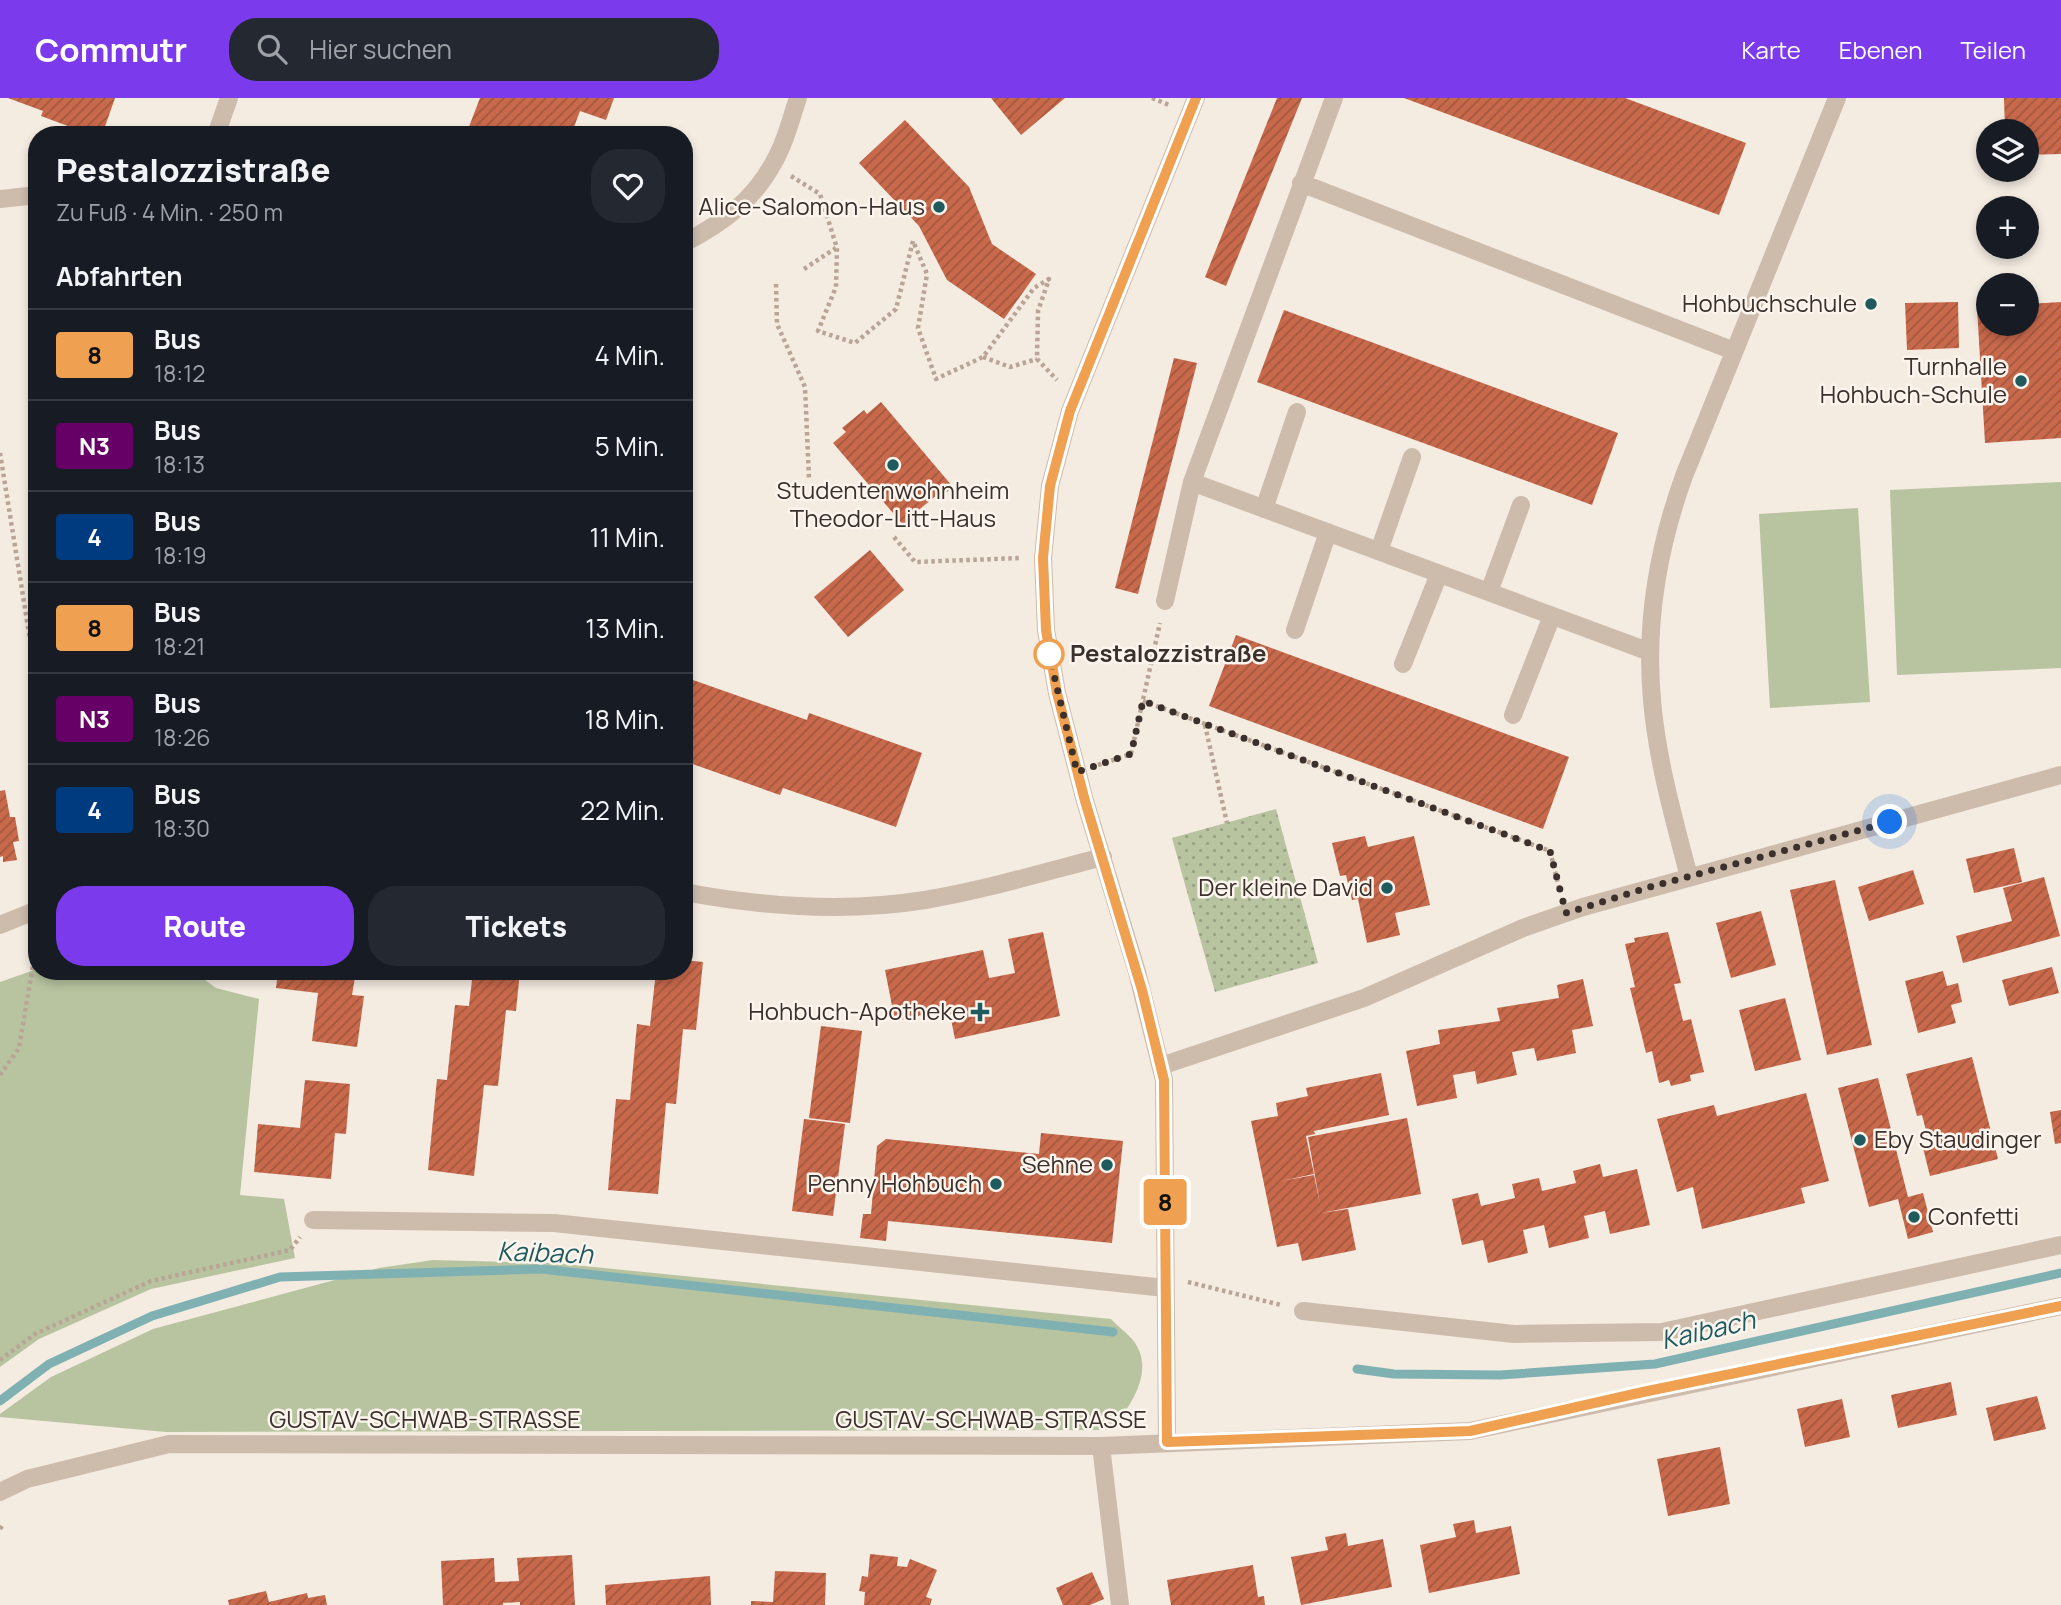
<!DOCTYPE html>
<html lang="de">
<meta charset="utf-8">
<style>
body{margin:0;font-family:Manrope,sans-serif;background:#242831;color:#f1f3f6;height:100vh;display:flex;flex-direction:column;font-size:26px;white-space:nowrap}
*{box-sizing:border-box;margin:0}
p{font-size:23px;color:#9ea1a6}
.icon{flex:none;width:38px;height:38px;fill:none;stroke:currentColor;stroke-width:2;stroke-linecap:round;stroke-linejoin:round}
.map{position:relative;flex:1;overflow:hidden}
.panel{position:absolute;left:28px;top:28px;width:665px;height:854px;display:flex;flex-direction:column;background:#171b24;border-radius:28px;box-shadow:0 4px 10px #0003}
.panel>*{flex:none}
.badge{padding:0 14px;border-radius:5px;font-size:24px;line-height:46px}
.controls{position:absolute;left:1976px;top:21px;display:grid;gap:14px}
.controls a{display:grid;place-items:center;width:63px;height:63px;border-radius:50%;background:#171b24;box-shadow:0 4px 10px #0003;font-size:35px}
.you{position:absolute;width:35px;height:35px;margin:-18px;border:5px solid #fff;border-radius:50%;background:#1a73e8;box-shadow:0 0 0 10px #1a73e833}
.map>.badge{position:absolute;translate:-50% -50%;box-shadow:0 0 0 4px #fff}
h2{padding:0 28px;font-size:26px;line-height:63px}
.round{display:grid;place-items:center;flex:none;width:74px;height:74px;border-radius:28px;background:#242831}
.summary{display:flex;align-items:center;justify-content:space-between;height:119px;padding:0 28px}
h1{font-size:33px;font-weight:800;line-height:52px}
.cta{display:flex;gap:14px;margin-top:auto;padding:14px 28px}
.cta a{flex:1;height:80px;border-radius:28px;background:#7c3aed;color:#fff;font-size:28px;font-weight:800;line-height:80px;text-align:center}
.cta a+a{background:#242831;color:#f1f3f6}
ul{padding:0;list-style:none}
li{display:flex;align-items:center;gap:21px;height:91px;padding:0 28px;border-top:2px solid #363941}
li div{flex:1}
li b{display:block;font-size:26px}
li em{font-style:normal}
li .badge{min-width:77px;font-weight:700;text-align:center}
header{display:flex;align-items:center;gap:42px;box-sizing:border-box;height:98px;padding:0 35px;background:#7c3aed;color:#fff}
header strong{font-size:33px}
nav{display:flex;gap:38px;margin-inline-start:auto;font-size:24px}
.search{width:490px;height:63px;background:#242831;display:flex;align-items:center;gap:18px;box-sizing:border-box;padding:0 24px;border-radius:28px;color:#9ea1a6;font-size:26px}
.map>svg:first-child{display:block}
.green{fill:#b8c4a0}
.park{fill:url(#park-dots)}
.lines{fill:none;stroke-linecap:round;stroke-linejoin:round}
.stream{stroke:#7fb0b2;stroke-width:9}
.building{fill:url(#building-hatch)}
.path{stroke:#b9a596;stroke-width:4.5;stroke-dasharray:3.5 3.5;stroke-linecap:butt}
.minor{stroke:#cdbbac;stroke-width:18}
.line-casing{stroke:#fff;stroke-width:16}
.line{stroke:#efa050;stroke-width:10}
.walk{stroke:#3b302b;stroke-width:7;stroke-dasharray:0 12.6}
.poi-dot{fill:#1f5a5e;stroke:#fbf5ee;stroke-width:2.5}
.stop-dot{fill:#fff;stroke:#efa050;stroke-width:3.5}
.labels{text-anchor:middle;stroke-width:5;stroke-linejoin:round;paint-order:stroke}
.poi-label{font-size:24px;fill:#3b302b;stroke:#fbf5ee;text-anchor:end}
.stop-label{font-size:24px;font-weight:bold;fill:#3b302b;stroke:#fbf5ee;text-anchor:start}
.street-label{font-size:24px;fill:#3b302b;stroke:#fbf5ee}
.water-label{font-size:26px;font-style:italic;fill:#1f5a5e;stroke:#fbf5ee}
</style>
<header>
<strong>Commutr</strong>
<div class="search"><svg class="icon" aria-label="search" viewBox="0 0 24 24"><circle cx="10" cy="10" r="6"/><path d="M15 15l6 6"/></svg>Hier suchen</div>
<nav><a>Karte</a><a>Ebenen</a><a>Teilen</a></nav>
</header>
<div class="map">
<svg width="2061" height="1507" viewBox="0 0 2061 1507">
<defs>
<pattern id="park-dots" width="8" height="8" patternUnits="userSpaceOnUse" patternTransform="scale(1.75)"><rect width="8" height="8" fill="#b8c4a0"/><path d="M2 2h.1M6 6h.1" fill="none" stroke="#97a083" stroke-width="1.8" stroke-linecap="round"/></pattern>
<pattern id="building-hatch" width="6" height="6" patternUnits="userSpaceOnUse" patternTransform="scale(1.75)"><rect width="6" height="6" fill="#c8694b"/><path d="M-1 1l2-2M0 6l6-6M5 7l2-2" fill="none" stroke="#a4573f"/></pattern>
</defs>
<rect width="100%" height="100%" fill="#f4ebe1"/>
<path class="green" d="M2061,384V570L1897,577L1890,392Z
M1858,410L1870,604L1770,610L1759,416Z
M37,871V873H193L216,890L259,901L240,1097L284,1101L295,1160L151,1191L39,1241L0,1269V884Z
M433,1162L554,1165L1111,1221C1117,1228 1126,1234 1132,1241C1157,1271 1131,1307 1112,1332L166,1334L0,1319V1316L51,1279L153,1231L379,1170Z"/>
<path class="park" d="M1276,711L1318,865L1215,894L1172,740Z"/>
<g class="lines">
<path class="stream" d="M1357,1271L1394,1276L1500,1277L1655,1266L2061,1175
M0,1303L49,1266L152,1218L280,1179L541,1171L1113,1234"/>
</g>
<path class="building" d="M8,0H115L102,37H92L41,18L43,13Z
M480,0H614L606,22L580,13L571,37H473L467,34Z
M991,0H1065L1021,37Z
M1277,0H1302L1226,188L1205,179Z
M1404,0H1625L1746,45L1719,117Z
M2004,0H2061V56L2026,57V33H2005Z
M905,22L969,89L992,146L1036,176L1004,221L947,182L919,128L859,65Z
M1958,204L1959,250L1907,252L1905,205Z
M2061,204V340L1985,345L1977,209H1988V226H2026V206Z
M1284,212L1618,335L1592,407L1257,284Z
M1174,260L1197,265L1138,496L1115,490Z
M881,304L953,389L941,399L938,396L915,415L918,418L905,429L833,345L846,334L842,330L864,312L867,316Z
M870,452L904,492L848,539L814,499Z
M1236,537L1569,659L1543,731L1209,608Z
M693,582L807,622L809,615L922,655L896,729L783,690L780,697L684,663V588L690,590Z
M5,692L10,719H15L19,743L13,744L17,762L3,764V758L0,759V693Z
M1365,738L1368,749L1414,738L1430,807L1395,815L1400,837L1367,845L1358,801L1352,802L1346,777L1340,778L1332,745Z
M2014,750L2022,784L1974,795L1966,761Z
M1913,772L1924,806L1869,823L1858,789Z
M2044,779L2060,838L1963,865L1956,838L2012,823L2003,790Z
M1835,782L1872,947L1827,957L1790,792Z
M1761,813L1776,867L1731,880L1716,825Z
M1043,834L1060,918L955,941L949,911L895,923L885,872L983,852L989,880L1015,875L1008,841Z
M1668,834L1681,885L1674,886L1683,923L1691,921L1704,974L1690,977L1691,983L1671,988L1669,982L1659,985L1652,953L1646,955L1630,890L1635,889L1625,846L1635,844L1634,840Z
M684,862L703,864L696,932L683,931L676,1006L666,1005L658,1096L608,1092L616,1001L630,1002L637,926L650,928L656,873H684Z
M2052,869L2059,895L2009,908L2002,882Z
M278,873H356L352,897L364,898L357,949L312,943L318,895L276,890Z
M473,873H520L516,913L506,912L498,988L484,987L474,1078L428,1072L437,981L447,982L455,907L469,908Z
M1943,873L1947,888L1958,885L1962,904L1951,907L1956,925L1918,935L1905,883Z
M1583,881L1593,928L1572,932L1576,955L1537,963L1534,950L1512,954L1517,977L1477,986L1475,973L1453,977L1457,1000L1417,1008L1406,953L1440,946L1438,932L1500,923L1497,910L1559,900L1557,887Z
M1785,900L1801,962L1755,973L1739,912Z
M821,928L862,933L850,1025L809,1020Z
M1972,959L1998,1061L1930,1078L1923,1050L1930,1048L1922,1017L1917,1018L1906,976Z
M1381,975L1389,1017L1314,1033L1315,1036L1306,1038L1314,1076L1281,1083L1314,1077L1320,1106L1308,1039L1407,1020L1421,1096L1321,1115L1348,1111L1356,1152L1302,1163L1298,1145L1277,1149L1251,1023L1278,1018L1276,1005L1308,998L1306,990Z
M1878,980L1908,1099L1923,1095L1933,1134L1908,1141L1898,1101L1869,1109L1838,990Z
M305,982L350,986L346,1036L335,1035L331,1081L254,1074L258,1026L300,1030Z
M1806,995L1829,1083L1801,1090L1805,1105L1702,1131L1693,1089L1677,1094L1657,1021L1714,1007L1717,1018Z
M2061,1012V1045L2055,1046L2050,1014Z
M804,1021L845,1026L833,1118L792,1113Z
M1041,1035L1123,1043L1112,1145L888,1123L886,1143L860,1140L863,1116H871L877,1048L886,1041L1039,1056Z
M1600,1066L1603,1079L1637,1071L1650,1127L1610,1136L1605,1113L1584,1118L1589,1140L1549,1150L1544,1127L1523,1132L1528,1155L1488,1165L1483,1142L1462,1147L1452,1101L1478,1095L1481,1108L1515,1100L1512,1086L1539,1080L1542,1093L1576,1085L1573,1073Z
M1951,1284L1957,1317L1898,1330L1891,1297Z
M2037,1298L2046,1331L1994,1343L1986,1310Z
M1842,1301L1850,1339L1805,1349L1797,1311Z
M1720,1349L1730,1406L1668,1418L1657,1361Z
M1474,1422L1476,1435L1511,1428L1520,1476L1429,1495L1420,1447L1456,1439L1453,1426Z
M1346,1435L1348,1448L1383,1441L1392,1489L1301,1507L1291,1459L1328,1452L1325,1439Z
M870,1456L898,1459L897,1468L907,1469L910,1461L937,1472L926,1499L932,1501L930,1507H864L865,1494L859,1493L862,1478L868,1479Z
M572,1457L575,1507H520V1504L503,1505V1507H443L441,1463L494,1460L495,1484L519,1483L517,1460Z
M1253,1467L1258,1499L1264,1498L1265,1507H1171L1167,1482Z
M775,1473L826,1475L825,1507H751V1503L773,1504Z
M1092,1474L1104,1501L1090,1507H1063L1056,1490Z
M710,1478L711,1507H606L605,1487Z
M266,1493L269,1504L307,1495L308,1500L325,1497L327,1507H229L228,1502Z"/>
<g class="lines">
<path class="path" d="M1152,0L1169,7
M791,78L820,96L837,150L836,189L818,233L855,245L896,211L913,143L927,176L918,230L936,281L983,259L1034,190L1049,181L1038,213L1037,261L1057,282
M804,171L836,150
M776,186L777,226L805,289L809,380
M983,259L1010,269L1037,261
M0,355L37,585
M894,439L915,464L1021,460
M1143,603L1550,753L1560,794
M1205,627L1227,725
M1098,667L1131,656L1160,525
M0,977L19,950L37,843
M1188,1184L1281,1207
M0,1262L35,1236L151,1183L290,1152L300,1139
M0,1431L2,1428"/>
<path class="minor" d="M216,37L229,0
M1301,85L1734,253
M0,101L37,97
M684,145C723,125 755,101 775,62C786,43 791,20 798,0
M1192,384L1650,554
M1264,411L1297,314
M1379,453L1412,359
M1489,494L1521,407
M1165,503L1192,384L1334,0
M1295,532L1328,434
M1403,566L1439,476
M1513,617L1552,518
M1689,779C1674,721 1657,662 1652,602C1645,525 1658,450 1684,378L1837,0
M684,794C764,809 844,815 925,802C985,792 1044,774 1103,759
M0,827L37,812
M1161,968L1364,900L1523,830L1583,809L2061,677
M313,1122L554,1125L1165,1190
M1303,1213L1514,1236L1662,1234L2061,1147
M1167,1344L1164,982L1137,874L1085,703L1057,595L1046,532L1043,460L1050,388L1070,313L1196,0
M1101,1348L1120,1507
M0,1394L27,1381L169,1346L1101,1348L1470,1333L2061,1208"/>
</g>
<g class="lines">
<g class="line-casing">
<path id="line" d="M1196,0L1070,313L1050,388L1043,460L1046,532L1057,595L1085,703L1142,892L1164,982L1167,1344L1470,1333L1643,1294L2061,1208"/>
</g>
<use href="#line" class="line"/>
<path class="walk" d="M1049,556L1077,674L1131,656L1143,603L1550,753L1566,815L1650,789L1890,724"/>
</g>
<g class="poi-dot">
<circle cx="939" cy="109" r="7"/>
<circle cx="1871" cy="206" r="7"/>
<circle cx="2021" cy="283" r="7"/>
<circle cx="893" cy="367" r="7"/>
<circle cx="1387" cy="790" r="7"/>
<path d="M976.5 903.5h7v7h7v7h-7v7h-7v-7h-7v-7h7z"/>
<circle cx="1860" cy="1042" r="7"/>
<circle cx="1107" cy="1067" r="7"/>
<circle cx="996" cy="1086" r="7"/>
<circle cx="1914" cy="1119" r="7"/>
</g>
<circle class="stop-dot" cx="1049" cy="556" r="14"/>
<g class="labels">
<g class="poi-label">
<text x="925" y="117">Alice-Salomon-Haus</text>
<text x="1857" y="214">Hohbuchschule</text>
<text x="2007" y="277">Turnhalle<tspan x="2007" dy="28">Hohbuch-Schule</tspan></text>
<text x="893" y="401" text-anchor="middle">Studentenwohnheim<tspan x="893" dy="28">Theodor-Litt-Haus</tspan></text>
<text x="1373" y="798">Der kleine David</text>
<text x="966" y="922">Hohbuch-Apotheke</text>
<text x="1874" y="1050" text-anchor="start">Eby Staudinger</text>
<text x="1093" y="1075">Sehne</text>
<text x="982" y="1094">Penny Hohbuch</text>
<text x="1928" y="1127" text-anchor="start">Confetti</text>
</g>
<g class="stop-label">
<text x="1070" y="564">Pestalozzistraße</text>
</g>
<g class="street-label">
<text x="425" y="1330">GUSTAV-SCHWAB-STRASSE</text>
<text x="991" y="1330">GUSTAV-SCHWAB-STRASSE</text>
</g>
<g class="water-label">
<text transform="translate(545 1155) rotate(2)" y="9">Kaibach</text>
<text transform="translate(1708 1232) rotate(-13)" y="9">Kaibach</text>
</g>
</g>
</svg>
<div class="controls">
<a><svg class="icon" aria-label="layers" viewBox="0 0 24 24"><path d="M12 4l9 5-9 5-9-5zM3 14l9 5 9-5"/></svg></a>
<a>+</a>
<a>−</a>
</div>
<div class="you" style="left:1890px;top:724px"></div>
<b class="badge" style="left:1165px;top:1104px;background:#efa050;color:#111">8</b>
<section class="panel">
<div class="summary"><div><h1>Pestalozzistraße</h1><p>Zu Fuß · 4 Min. · 250 m</p></div><a class="round"><svg class="icon" aria-label="heart" viewBox="0 0 24 24"><path d="M12 20l-8-8c-3-5 5-10 8-4 3-6 11-1 8 4z"/></svg></a></div>
<h2>Abfahrten</h2>
<ul>
<li><span class="badge" style="background:#efa050;color:#111">8</span><div><b>Bus</b><p>18:12</p></div><em>4 Min.</em></li>
<li><span class="badge" style="background:#606;color:#fff">N3</span><div><b>Bus</b><p>18:13</p></div><em>5 Min.</em></li>
<li><span class="badge" style="background:#003b80;color:#fff">4</span><div><b>Bus</b><p>18:19</p></div><em>11 Min.</em></li>
<li><span class="badge" style="background:#efa050;color:#111">8</span><div><b>Bus</b><p>18:21</p></div><em>13 Min.</em></li>
<li><span class="badge" style="background:#606;color:#fff">N3</span><div><b>Bus</b><p>18:26</p></div><em>18 Min.</em></li>
<li><span class="badge" style="background:#003b80;color:#fff">4</span><div><b>Bus</b><p>18:30</p></div><em>22 Min.</em></li>
</ul>
<div class="cta"><a>Route</a><a>Tickets</a></div>
</section>
</div>
